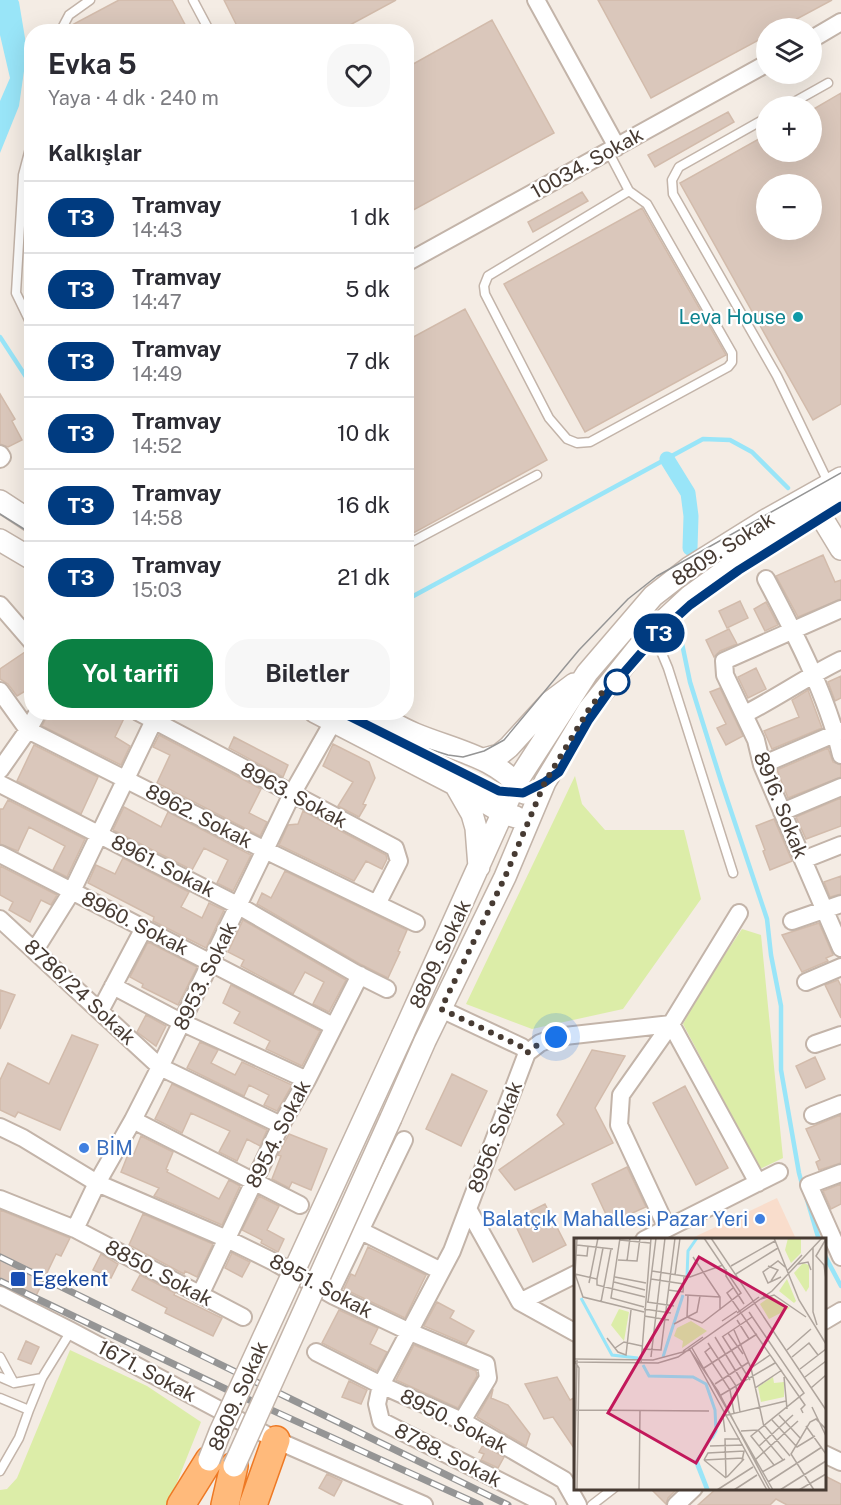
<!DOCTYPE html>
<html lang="tr">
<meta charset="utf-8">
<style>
body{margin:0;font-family:"Public Sans",sans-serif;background:#f7f7f7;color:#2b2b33;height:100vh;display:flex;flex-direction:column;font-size:22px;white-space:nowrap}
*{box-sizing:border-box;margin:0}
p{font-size:20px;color:#7c7c81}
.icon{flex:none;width:33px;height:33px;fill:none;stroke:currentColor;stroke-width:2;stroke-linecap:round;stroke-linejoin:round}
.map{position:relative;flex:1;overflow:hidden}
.side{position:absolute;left:24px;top:24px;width:390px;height:696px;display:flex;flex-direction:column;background:#fff;border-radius:24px;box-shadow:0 6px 24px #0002}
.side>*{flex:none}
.badge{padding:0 12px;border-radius:20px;font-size:21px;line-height:39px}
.controls{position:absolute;left:756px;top:18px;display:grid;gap:12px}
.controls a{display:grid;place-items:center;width:66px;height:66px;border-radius:50%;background:#fff;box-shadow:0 6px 24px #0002;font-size:30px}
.you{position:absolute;width:30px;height:30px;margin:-15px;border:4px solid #fff;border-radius:50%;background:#1a73e8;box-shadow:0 0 0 9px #1a73e833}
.map>.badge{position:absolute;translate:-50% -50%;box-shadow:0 0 0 3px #fff}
h2{padding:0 24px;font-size:22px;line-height:54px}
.round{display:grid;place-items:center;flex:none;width:63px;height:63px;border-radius:24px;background:#f7f7f7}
.headline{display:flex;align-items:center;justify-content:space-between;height:102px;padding:0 24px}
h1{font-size:28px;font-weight:700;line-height:45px}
.action{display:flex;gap:12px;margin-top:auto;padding:12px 24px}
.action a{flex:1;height:69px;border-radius:24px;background:#0b8043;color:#fff;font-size:24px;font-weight:700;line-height:69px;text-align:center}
.action a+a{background:#f7f7f7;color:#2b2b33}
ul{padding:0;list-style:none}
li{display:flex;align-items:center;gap:18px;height:72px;padding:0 24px;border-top:2px solid #e1e1e2}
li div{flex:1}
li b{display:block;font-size:22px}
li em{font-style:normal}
li .badge{min-width:66px;font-weight:700;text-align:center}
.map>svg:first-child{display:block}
.commercial{fill:#f9ddcc}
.green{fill:#dceda8}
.water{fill:#99e5f8}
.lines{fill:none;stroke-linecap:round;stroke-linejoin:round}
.stream{stroke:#99e5f8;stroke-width:4.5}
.canal{stroke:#99e5f8;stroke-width:15}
.building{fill:#dac7bb;stroke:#d2bbab;stroke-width:1.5;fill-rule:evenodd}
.service-casing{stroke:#c3b4a9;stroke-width:11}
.minor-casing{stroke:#c3b4a9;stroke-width:20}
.tertiary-casing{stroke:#c3b4a9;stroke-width:24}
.trunk-casing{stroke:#ee7924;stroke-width:30}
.service{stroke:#fff;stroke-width:8}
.minor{stroke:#fff;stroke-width:16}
.tertiary{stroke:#fff;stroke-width:21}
.trunk{stroke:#ffba7b;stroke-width:27}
.tram{stroke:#959595;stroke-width:1.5}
.rail-casing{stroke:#959595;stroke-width:7}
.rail{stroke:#fff;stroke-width:4.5;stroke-dasharray:14;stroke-linecap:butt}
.tertiary-bridge-casing{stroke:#c3b4a9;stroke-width:24;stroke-linecap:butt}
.tertiary-bridge{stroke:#fff;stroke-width:21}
.line-casing{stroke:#fff;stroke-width:14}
.line{stroke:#003b80;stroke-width:9}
.walk{stroke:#473b33;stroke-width:6;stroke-dasharray:0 10.8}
.culture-dot{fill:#0f9aa8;stroke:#fff;stroke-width:2}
.stop-dot{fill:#fff;stroke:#003b80;stroke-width:3}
.shop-dot{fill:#3f7fe0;stroke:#fff;stroke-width:2}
.transit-dot{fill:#1a4fb4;stroke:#fff;stroke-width:2}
.labels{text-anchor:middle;stroke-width:4.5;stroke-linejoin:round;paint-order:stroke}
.street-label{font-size:20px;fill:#473b33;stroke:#fff}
.culture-label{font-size:20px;fill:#0d838f;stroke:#fff;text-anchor:end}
.shop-label{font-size:20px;fill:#366cbe;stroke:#fff;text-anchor:start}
.transit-label{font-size:20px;fill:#164399;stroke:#fff;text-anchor:start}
.inset-river{fill:none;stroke:#99e5f8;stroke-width:3}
.inset-road{fill:none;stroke:#afa59d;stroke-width:1.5}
.view{fill:#c2185b;fill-opacity:0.15;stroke:#c2185b;stroke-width:3}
.inset-edge{fill:none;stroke:#473b33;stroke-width:3}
</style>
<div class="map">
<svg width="841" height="1505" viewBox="0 0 841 1505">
<rect width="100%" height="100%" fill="#f4ece4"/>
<path class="commercial" d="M777,1198L796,1239H690Z"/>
<path class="green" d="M575,776L582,804L605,830H684L701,899L623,1009L532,1029L466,1004Z
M742,929L761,935L783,1158L760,1169L683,1024L707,981Z
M70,1350L147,1386L201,1422L168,1505H0V1490L7,1489L17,1478Z"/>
<path class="water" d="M0,0H18L19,2L27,50L19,106L0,153V101L10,78L0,35Z"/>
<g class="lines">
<path class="stream" d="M0,337L32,386
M406,600L703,439L730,440L752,452L788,488
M680,634L690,682L721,781L767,919L771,955L781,1006V1070L799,1173L803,1188
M806,1196L819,1240
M824,1254L841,1286"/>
<path class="canal" d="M667,459L688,493L691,516L690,548"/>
</g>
<path class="building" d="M119,0H172L189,32H67L70,26Z
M224,0H396L337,32H240Z
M598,0H832L780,28H766V36L651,98Z
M492,20L554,133L406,214V68Z
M841,93V404L813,420L680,183L766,135V152H812V110ZM766,184H812V230H766Z
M728,112L734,122L655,167L648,155Z
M582,192L588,201L533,232L528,222Z
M642,208L726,355L585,432L504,284Z
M465,309L547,460L406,537V341Z
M0,394L15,419L12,421L22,440L8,447L0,444Z
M823,555L835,582L841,580V599L798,617L776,576Z
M740,601L748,618L727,628L719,611Z
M766,602L778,625L765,631L754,609Z
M729,629L737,644L720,651L714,657L706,640Z
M25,652L32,662V687L17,696L8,684L0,679V669Z
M756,668L766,689L748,698L738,677Z
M841,676V698L835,701L828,682Z
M720,688L743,736L726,745L717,728L726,724L710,692Z
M808,690L822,728L772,749L764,731L799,717L792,700Z
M49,712H127L115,737L130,746L121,765L42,726Z
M159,735L261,789L249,813L267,822L260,836L157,783L170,755L153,747Z
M234,737L288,765L283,777L229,748Z
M333,744L369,762L375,778L363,804L366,805L359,817L338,806L353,782L323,766Z
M34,745L98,777L81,814L17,781Z
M828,748L833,762L841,765V777L788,798L777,770Z
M841,798V826L806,839L796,817Z
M8,800L85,839L67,877L53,870L65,846L29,827L18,851L0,844V809H3Z
M124,807L161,827L168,812L251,855L233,891L217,883L228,860L204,848L192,870L113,830Z
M303,811L386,855L387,859L382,869L366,861L354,881L279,845L288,825L298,824Z
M774,819L792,861L770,870L763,851L765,850L756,826Z
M123,858L189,892L181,907L202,918L209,903L224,910L206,948L153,921L154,917L88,883L96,865L115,874Z
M0,866L57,895L51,905L41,900L30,922L9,910L13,902L0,895Z
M285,871L407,930L398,951L400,952L388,978L360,964L257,904L262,893L271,898Z
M841,876V894L830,897L824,882Z
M243,920L346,980L329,1012L313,1004L324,982L305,972L293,994L241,966L244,960L228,952Z
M819,923L833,955L826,958L828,961L802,972L782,935Z
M148,942L197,967L178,1005L142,987L143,984L130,977Z
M838,980L841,986V1018L825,985Z
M231,985L320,1031L302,1066L266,1049L270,1041L234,1023L240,1012L223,1003Z
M0,990L15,995L0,1029Z
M146,1015L166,1026L156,1046L137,1032Z
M72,1035L98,1045L60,1130L18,1112L15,1117L0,1110V1080L8,1063L49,1084Z
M200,1042L218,1050L211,1063L235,1075L242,1062L292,1085L277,1111L264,1105L269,1095L249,1085L244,1096L187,1068Z
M592,1050L625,1056L595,1108L613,1143L515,1190L499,1170L564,1124L557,1115Z
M815,1057L825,1079L806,1088L796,1066Z
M452,1074L487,1091L461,1146L426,1129Z
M172,1084L267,1130L260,1146L247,1139L237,1161L219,1152L230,1131L191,1113L182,1133L155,1119Z
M685,1086L728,1168L696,1185L653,1103Z
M841,1115V1163L819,1170L816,1162L820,1160L806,1129Z
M289,1134L327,1149L311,1190L292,1182L289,1188L272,1179L281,1156L278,1155Z
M141,1136L173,1152L166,1169L168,1170L167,1172L219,1199L229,1180L240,1186L222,1225L154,1196L159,1188L121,1172L129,1152L134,1154Z
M627,1167L646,1207L610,1223L592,1184Z
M841,1184V1204L831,1209L823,1191Z
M259,1196L279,1206L267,1230L284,1239L278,1252L261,1243L262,1240L242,1230Z
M545,1204L566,1245L533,1262L513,1220Z
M0,1210L70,1238L61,1256L56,1254L34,1300L0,1285Z
M143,1214L213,1244L197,1277L185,1271L184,1274L129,1245Z
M368,1247L426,1275L405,1318L344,1289L351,1274L355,1276Z
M232,1253L250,1262L242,1277L225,1268Z
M101,1254L118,1264L111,1278L93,1270Z
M140,1275L175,1293L174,1295L222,1318L213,1336L165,1313L167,1308L132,1290Z
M437,1302L454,1311L450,1318L474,1331L466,1344L424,1326Z
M339,1310L378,1328L370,1344L387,1352L377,1371L322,1343Z
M26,1341L39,1347L31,1364L18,1359Z
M414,1345L476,1371L477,1376L458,1408L396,1380Z
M557,1377L570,1400L576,1397V1451L553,1417L544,1419L525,1384Z
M349,1381L367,1390L361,1404L342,1397Z
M493,1389L491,1398L508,1405L530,1434L526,1446L477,1417Z
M483,1445L504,1457L498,1468L481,1460L484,1454L479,1452Z
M327,1474L342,1481L334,1496L319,1488Z
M825,1476L841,1484V1505H787L776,1499L770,1505H698L717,1488H825Z
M650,1488H678L668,1498L666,1504Z"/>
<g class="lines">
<g class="service-casing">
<path id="service" d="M193,0L210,32
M60,32L69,15L90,0
M787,106L828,83
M766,118L679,167L672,180L673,194L777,376L829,484
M32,141L23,175L16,293L32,326
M608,151L629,191L647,204L732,353V362L728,367L590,442L577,443L567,439L549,418L485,294L484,286L488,276L629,191
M406,545L537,475
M650,634L655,637L668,668L733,873
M0,1357L14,1383
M0,1377L14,1383L42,1378
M0,1398L29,1410L42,1378L71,1331
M0,1471L19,1438L29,1410
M592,1505L614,1488"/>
</g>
<g class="minor-casing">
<path id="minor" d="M536,0L617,147
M812,39L841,22
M406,263L766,64
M0,454L2,457L0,459
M766,579C795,634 827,695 841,755
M0,605L32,642
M841,609L724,661L725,675L756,740L762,765L841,948
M0,691L28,730L38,712
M138,712L395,848L399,861L377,904
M745,714C778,697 808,676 841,660
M762,765L841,731
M0,770L28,730L265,850L416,923
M0,784L239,906L355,973L387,989
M782,812L841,787
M0,854L333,1026
M803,860L841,845
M0,919L160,1067L281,1125
M792,921L841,904
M35,950L72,891L158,712
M806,982L841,967
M113,986L181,1022L307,1080
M441,1009L522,1047L527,1053
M100,1011L144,928
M815,1044L841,1035
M813,1115L841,1104
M133,1120L300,1205
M0,1127L23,1138L97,1183L227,1239L274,1262L334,1296L410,1332L486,1364L488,1378L462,1421
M841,1173L809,1185L841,1257
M0,1199L75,1229L243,1317
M468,1209L520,1302L576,1333
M667,1228L619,1125L621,1095L671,1024L739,913
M75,1229L97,1183L133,1120L160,1067L292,794L333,722
M361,1231L441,1271
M644,1240L779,1172
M330,1293L404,1140
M0,1295L71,1331L276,1440L424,1505
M200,1295L281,1125L307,1080L360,975
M520,1302L576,1274
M824,1321L841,1311
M316,1352L381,1385L462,1421L564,1480L578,1505
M824,1454L841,1462
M547,1505L381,1421L377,1404L381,1385L452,1251L527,1053L540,1043L556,1037L671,1024L758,1183
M676,1505L694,1488"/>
</g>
<g class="tertiary-casing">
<path id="tertiary" d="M810,498L841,549
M0,501L32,522
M0,540L32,559
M315,712L456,785L503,813L516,817
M373,712C387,720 401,728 415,734C453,750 499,757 524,793
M484,759L499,755L509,747L550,702L574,684
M456,786L472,814L476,828L479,867
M403,1034L516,783L587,673L653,596L689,568L766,520L841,478
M391,1118L425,1041L505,877L545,782L589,709L649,634L690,596L766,541L841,496"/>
</g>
<g class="trunk-casing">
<path id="trunk" d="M181,1505L209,1460
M225,1505L234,1466
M253,1505L276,1440"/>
</g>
<use href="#service" class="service"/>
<use href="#minor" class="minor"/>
<use href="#tertiary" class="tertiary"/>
<use href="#trunk" class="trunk"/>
<path class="tram" d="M0,514L32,534
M341,712L499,791L523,793L545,782L559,772L588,721L615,683L655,637L690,605L739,570L841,506
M429,749L448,755L463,757L484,751L504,740L579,650L628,599L657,576L841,473"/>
<g class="rail-casing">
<path id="rail" d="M0,1257L508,1505
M0,1281L232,1392L480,1505"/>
</g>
<use href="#rail" class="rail"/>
<g class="tertiary-bridge-casing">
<path id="tertiary-bridge" d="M209,1460L220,1432L403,1034
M234,1466L391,1118"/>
</g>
<use href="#tertiary-bridge" class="tertiary-bridge"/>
</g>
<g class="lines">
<g class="line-casing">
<path id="line" d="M341,712L499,791L523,793L545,782L559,772L588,721L615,683L655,637L690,605L739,570L841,506"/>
</g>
<use href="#line" class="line"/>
<path class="walk" d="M556,1037L540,1043L527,1053L522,1047L441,1009L505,877L545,782L589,709L612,680L617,682"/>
</g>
<circle class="culture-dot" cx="798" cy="317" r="6"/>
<circle class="stop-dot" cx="617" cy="682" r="12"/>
<g class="shop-dot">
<circle cx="84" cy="1148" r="6"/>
<circle cx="760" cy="1219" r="6"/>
</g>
<rect class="transit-dot" x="10" y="1271" width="16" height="16" rx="3"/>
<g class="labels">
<g class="street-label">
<text transform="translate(587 163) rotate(-29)" y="7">10034. Sokak</text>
<text transform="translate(723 549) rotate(-33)" y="7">8809. Sokak</text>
<text transform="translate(294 795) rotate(28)" y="7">8963. Sokak</text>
<text transform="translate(781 805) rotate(68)" y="7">8916. Sokak</text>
<text transform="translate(199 816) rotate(27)" y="7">8962. Sokak</text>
<text transform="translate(163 866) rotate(27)" y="7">8961. Sokak</text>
<text transform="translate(135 923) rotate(27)" y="7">8960. Sokak</text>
<text transform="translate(440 954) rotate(-65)" y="7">8809. Sokak</text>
<text transform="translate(205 976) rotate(-64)" y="7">8953. Sokak</text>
<text transform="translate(80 992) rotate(43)" y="7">8786/24 Sokak</text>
<text transform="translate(278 1134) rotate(-63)" y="7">8954. Sokak</text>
<text transform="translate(495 1137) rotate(-69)" y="7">8956. Sokak</text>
<text transform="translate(159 1273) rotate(28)" y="7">8850. Sokak</text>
<text transform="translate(321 1286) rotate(28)" y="7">8951. Sokak</text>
<text transform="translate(147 1371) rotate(28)" y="7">1671. Sokak</text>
<text transform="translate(238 1396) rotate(-66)" y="7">8809. Sokak</text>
<text transform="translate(454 1421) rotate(27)" y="7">8950. Sokak</text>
<text transform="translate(448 1455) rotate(27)" y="7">8788. Sokak</text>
</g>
<g class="culture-label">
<text x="786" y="324">Leva House</text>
</g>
<g class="shop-label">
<text x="96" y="1155">BİM</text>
<text x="748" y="1226" text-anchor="end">Balatçık Mahallesi Pazar Yeri</text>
</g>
<g class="transit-label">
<text x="32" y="1286">Egekent</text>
</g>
</g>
<g transform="translate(574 1238)">
<rect width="252" height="252" fill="#f4ece4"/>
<path d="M214,0H227V15L217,25L211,12ZM229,25L235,27V49L232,54L220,35ZM213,41L222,63L220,65L205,53ZM197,58L216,70L195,81L186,66ZM45,71L55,74L50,103L37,87ZM117,83L133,93L108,110L109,103L100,98L103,90ZM199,139L200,145L210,144V159L187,164L184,149Z" fill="#dceda8"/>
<path d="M137,199L139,200L124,221L136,252H131L120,224Z" fill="#99e5f8"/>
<path class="inset-river" d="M113,38L114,13L123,0M7,60L38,117L64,120M89,119L109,57M69,127L75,138L119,139L132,146L141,172L142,193L138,200"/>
<path class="inset-road" d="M3,0L1,36L9,59L70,74M46,0L37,60L70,69M137,0L252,172M200,0L225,62L252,106M252,1L242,18L250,27L252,41M46,2L76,5M3,7L39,11M239,9V74L243,87M2,17L13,18L14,8M119,19L146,59V72M44,22L63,23L66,0M53,23L56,0M224,26L234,24L237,32M157,28L201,3M194,28L204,32L197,43M152,31V38L170,66M78,33L116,39L149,27M213,33L228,17M1,36L23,41V47L71,59M162,36L204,10M101,37L106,0M41,39L72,45M207,39L194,45L189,34L204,23L211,29M23,41L29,10M77,41L110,46M40,44L71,52M15,45L24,0M159,50L153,55L231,167L227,171L229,175M94,52L109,54L110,38M111,57L146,59M114,57L113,79L128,85L167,55L130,0M187,61L200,57L232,79M27,64L37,11M73,64L100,68M74,64L82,0M70,71L97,75M175,74L230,155L177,198L200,227M163,75L185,59M70,78L95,82M163,82L175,101M148,83L163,73M100,86L123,74L126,58M160,92L177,130L190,189M154,95L169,116M141,99L169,145M148,99L178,79M149,99L176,142M33,100L44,114L52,117L57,72M134,105L162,148L201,125M137,109L131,114L156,152L160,175M41,110L50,104L68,108M115,110L193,252M118,110L199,252M68,111L87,112L101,0M213,112L237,91M109,113L129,99M77,119L91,0M218,119L235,105L244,117M0,121L79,122L116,112L144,153L196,252M0,122L5,130L3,252M0,124L84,125L104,119L198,53L248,0M67,125L77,0M130,130L183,96M177,130L196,117M226,131L252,111M210,139L213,171M231,139L252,123M141,146L175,124M181,150L208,132M237,150L252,137M147,157L162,148L166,174M238,169L252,198M2,172L135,173M205,177L227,201M198,182L223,209L241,198M191,188L216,218M232,188L252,216M167,193L184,192L209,222M151,194L149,178L212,163M136,208L169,207M185,208L219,177M130,222L134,215L170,213L168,223M130,222L169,220M130,222L152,240M181,222L224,183M188,234L211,221M153,239L170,221M152,240L151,201H166M194,244L248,209M0,252L3,121M65,252L66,173M143,252L179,229M160,252L183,237M206,252L252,223M225,252L252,236M240,252L217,216L236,184L242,181L252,191"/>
<path class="view" d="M125,19L212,69L122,225L34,175Z"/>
<rect width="252" height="252" class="inset-edge"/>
</g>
</svg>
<div class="controls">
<a><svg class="icon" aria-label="layers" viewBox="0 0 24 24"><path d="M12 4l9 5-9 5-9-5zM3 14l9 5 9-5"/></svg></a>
<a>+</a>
<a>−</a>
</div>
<div class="you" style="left:556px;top:1037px"></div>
<b class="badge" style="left:659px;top:633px;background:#003b80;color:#fff">T3</b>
<section class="side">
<div class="headline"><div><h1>Evka 5</h1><p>Yaya · 4 dk · 240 m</p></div><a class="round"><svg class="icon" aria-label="heart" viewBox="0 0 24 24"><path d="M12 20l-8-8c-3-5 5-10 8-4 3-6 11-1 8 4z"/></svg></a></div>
<h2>Kalkışlar</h2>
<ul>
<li><span class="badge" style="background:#003b80;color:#fff">T3</span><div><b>Tramvay</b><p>14:43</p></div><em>1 dk</em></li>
<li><span class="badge" style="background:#003b80;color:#fff">T3</span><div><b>Tramvay</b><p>14:47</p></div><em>5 dk</em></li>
<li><span class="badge" style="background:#003b80;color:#fff">T3</span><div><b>Tramvay</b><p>14:49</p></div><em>7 dk</em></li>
<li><span class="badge" style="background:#003b80;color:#fff">T3</span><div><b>Tramvay</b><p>14:52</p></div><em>10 dk</em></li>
<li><span class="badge" style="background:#003b80;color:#fff">T3</span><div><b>Tramvay</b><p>14:58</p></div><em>16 dk</em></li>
<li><span class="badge" style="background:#003b80;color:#fff">T3</span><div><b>Tramvay</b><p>15:03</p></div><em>21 dk</em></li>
</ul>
<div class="action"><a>Yol tarifi</a><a>Biletler</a></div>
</section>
</div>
